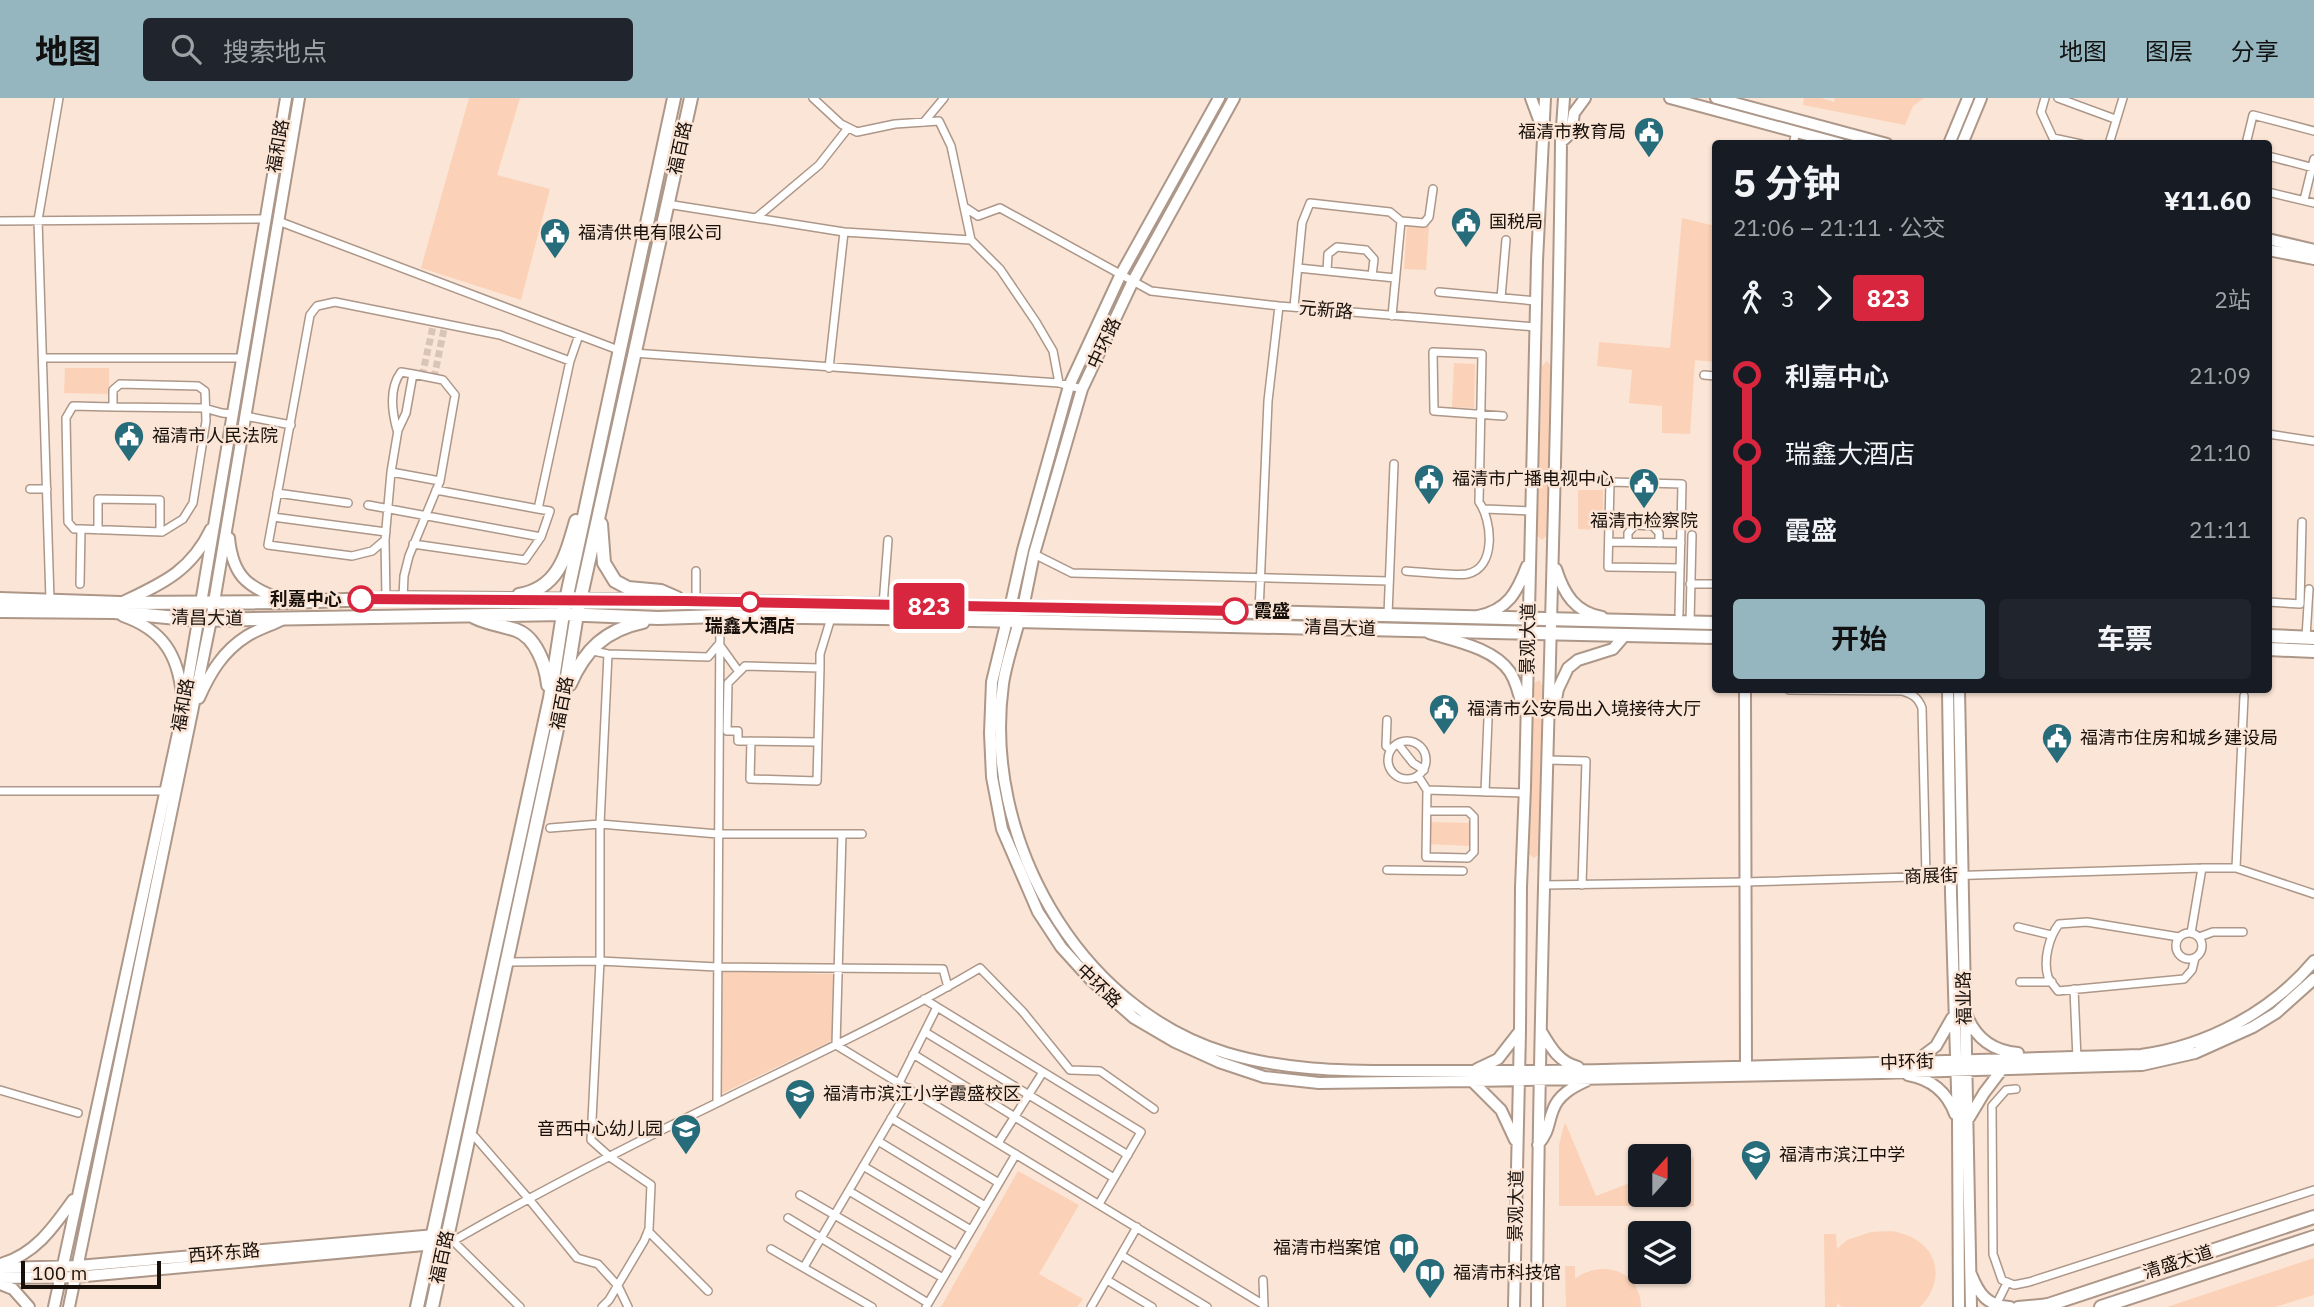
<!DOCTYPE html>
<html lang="zh">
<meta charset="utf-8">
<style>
body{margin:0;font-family:"IBM Plex Sans","Noto Sans SC",sans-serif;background:#20242c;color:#f1f3f6;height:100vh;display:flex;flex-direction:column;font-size:26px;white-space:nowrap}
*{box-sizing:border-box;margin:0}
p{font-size:23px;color:#9ea1a6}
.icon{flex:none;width:38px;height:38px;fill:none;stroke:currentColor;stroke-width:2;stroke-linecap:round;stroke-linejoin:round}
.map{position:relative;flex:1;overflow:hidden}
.panel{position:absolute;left:1712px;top:42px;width:560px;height:553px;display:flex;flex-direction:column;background:#171b24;border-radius:7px;box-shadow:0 2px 5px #0004}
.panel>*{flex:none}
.badge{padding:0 14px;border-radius:5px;font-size:24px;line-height:46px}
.needle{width:46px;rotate:21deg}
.tools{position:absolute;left:1628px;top:1046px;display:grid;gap:14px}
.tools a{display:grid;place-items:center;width:63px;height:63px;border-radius:7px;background:#171b24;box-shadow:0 2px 5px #0004;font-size:35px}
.scale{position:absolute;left:21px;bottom:18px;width:140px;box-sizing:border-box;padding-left:7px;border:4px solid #17100b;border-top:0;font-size:19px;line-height:24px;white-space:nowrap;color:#17100b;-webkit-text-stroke:5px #fbe5d6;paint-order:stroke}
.map>.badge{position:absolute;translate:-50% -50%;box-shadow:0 0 0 4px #fff}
.legs{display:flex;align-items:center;gap:10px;height:77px;padding:0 21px;font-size:23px}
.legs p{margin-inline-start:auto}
.head{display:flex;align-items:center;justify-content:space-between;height:119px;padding:0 21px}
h1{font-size:38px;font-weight:700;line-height:52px}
.button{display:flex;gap:14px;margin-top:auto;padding:14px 21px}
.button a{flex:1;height:80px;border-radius:7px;background:#96b6bf;color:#111;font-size:28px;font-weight:700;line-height:80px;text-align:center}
.button a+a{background:#20242c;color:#f1f3f6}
ul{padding:0 21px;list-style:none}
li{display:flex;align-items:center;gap:24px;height:77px;font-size:26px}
li i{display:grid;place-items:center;width:10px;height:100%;margin:0 9px;background:currentColor}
li i::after{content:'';width:18px;height:18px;margin:-9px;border:5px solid;border-radius:50%;background:#171b24}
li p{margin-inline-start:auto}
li:first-child i{background:linear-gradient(#0000 50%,currentColor 0)}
li:last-child i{background:linear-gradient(currentColor 50%,#0000 0)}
header{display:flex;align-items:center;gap:42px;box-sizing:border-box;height:98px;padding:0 35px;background:#96b6bf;color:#111}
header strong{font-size:33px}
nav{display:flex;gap:38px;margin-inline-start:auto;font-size:24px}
.search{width:490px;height:63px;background:#20242c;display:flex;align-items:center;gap:18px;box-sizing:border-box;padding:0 24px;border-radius:7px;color:#9ea1a6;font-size:26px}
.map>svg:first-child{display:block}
.green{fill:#fbd2b7}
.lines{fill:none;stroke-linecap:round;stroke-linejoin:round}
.street-tunnel{stroke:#d9c5b8;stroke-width:7;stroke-dasharray:7 3.5;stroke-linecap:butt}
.street-casing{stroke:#ac9789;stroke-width:10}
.secondary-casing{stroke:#ac9789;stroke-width:14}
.primary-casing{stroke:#ac9789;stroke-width:16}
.street{stroke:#fff;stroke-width:7}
.secondary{stroke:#fff;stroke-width:10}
.primary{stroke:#fff;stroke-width:12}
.line-1-casing{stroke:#fff;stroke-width:16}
.line-1{stroke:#d7263d;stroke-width:10}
.stop-1-dot{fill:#fff;stroke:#d7263d;stroke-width:3.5}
.labels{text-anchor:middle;stroke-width:5;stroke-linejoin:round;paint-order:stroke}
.poi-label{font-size:18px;fill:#17100b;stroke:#fbe5d6;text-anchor:start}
.street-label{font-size:18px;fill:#17100b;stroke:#fbe5d6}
.stop-label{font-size:18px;font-weight:bold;fill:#17100b;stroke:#fbe5d6;text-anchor:end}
</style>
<header>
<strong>地图</strong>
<div class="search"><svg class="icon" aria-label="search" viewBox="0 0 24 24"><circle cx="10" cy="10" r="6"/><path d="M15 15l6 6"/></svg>搜索地点</div>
<nav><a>地图</a><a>图层</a><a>分享</a></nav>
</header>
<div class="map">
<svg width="2314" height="1209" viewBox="0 0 2314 1209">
<rect width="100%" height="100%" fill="#fbe5d6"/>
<path class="green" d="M469,0H520L497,77L550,91L521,202L421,170Z
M1804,0H1821L1835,4L1834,0H1924L1913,8L1905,27L1803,7Z
M1682,120L1715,128V264L1695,262L1690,336L1662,335V308L1629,305L1632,272L1597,268L1599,244L1670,250Z
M1407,127L1429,128L1426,172L1404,171Z
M1547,263L1552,269L1547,437L1542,442L1537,437L1542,268Z
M1454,265L1475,266L1474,310L1452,309Z
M65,270H109V296L64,295Z
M1578,392H1603V432L1578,431Z
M1539,582L1543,588L1539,756L1534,760L1528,755L1533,586Z
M1429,724L1471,725L1470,748L1428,746Z
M722,873L833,876V942L721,996Z
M1565,1024L1596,1098L1640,1081V1097H1678V1066L1694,1059V1108H1559V1047Z
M1018,1073L1079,1107L1039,1176L1083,1201L1077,1209H941Z
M1871,1134C1881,1134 1891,1132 1900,1135C1938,1145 1947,1181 1920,1209H1842L1837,1205V1209H1825L1824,1136H1836L1837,1151L1847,1142Z
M2314,1160V1197L2275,1209H2167Z
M1565,1168H1575V1181C1602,1160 1641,1173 1641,1209H1566Z"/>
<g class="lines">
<path class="street-tunnel" d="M422,278L434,224
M434,280L445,226"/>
<g class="street-casing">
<path id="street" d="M813,0L841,26L857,34L895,26L939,23L951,48L971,142L1000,171L1036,224L1053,253L1059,285
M2045,0L2041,14L2053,40L2081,46
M2058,0L2115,21
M924,24L944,0
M1793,46L1796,34
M2109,46L2123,0
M2246,46L2253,17L2314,33
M2268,58L2314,70
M2268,94L2314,105
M2304,102L2314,61
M667,106L844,134
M966,110L978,118L1000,110L1151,193L1279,208L1535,229
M756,120L819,67L848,30
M0,123L266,121
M278,123L621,253
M1401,123L1424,125L1429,119L1433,91
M1298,170L1395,180
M1327,173L1328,156L1337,149L1366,152L1374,161L1372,178
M1439,194L1536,203
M1501,200L1506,142
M1294,209L1302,125L1310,105L1390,114L1401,123L1392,218
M633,255L1059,285L1082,291
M43,260H242
M829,270L844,134L971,142
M1704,277L1715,278
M113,309L204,310L222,315L233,316
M245,318L291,327
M397,332C392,314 389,290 401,274L413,276
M2268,336L2314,343
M391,374L440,383
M30,391H47
M436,392L538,411L570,263L579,237
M277,395L348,405
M368,407L541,439
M1485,411L1531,413
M273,419L386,434
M98,432V401L160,402V433
M385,442L386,500
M1609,444L1681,445
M1628,444V435L1635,427L1653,428L1659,435V445
M413,446L525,462L541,439L550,413L538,411
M1034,456L1072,475L1389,483
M1406,473C1420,474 1455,478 1467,476C1497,470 1492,422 1479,404L1482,256L1433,254L1434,313L1503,318
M80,486L81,431L162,434L183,421L193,405L206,323L205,293L198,288L120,286L113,292V309L73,308L66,320L68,424L74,431H81
M1690,486H1715
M403,500L404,478L409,458L440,383L455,297L443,282L413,276L406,315L398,332L391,374L385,442L372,453L352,458L268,447L310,217L317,208L335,204L500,237L570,263
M50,502L38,122L59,0
M696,503V473
M2268,504L2300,506L2302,424
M883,507L888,442
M1259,514L1268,303L1279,208
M1679,516C1680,473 1681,429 1682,386L1610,384L1608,469L1680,470
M1388,517L1394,366
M1690,525L1692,437
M2306,539L2309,491
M592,550L593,553L608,556L600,726V863L591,1042L610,1059L651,1087L649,1131L644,1143L609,1202L602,1209
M608,556L708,559L719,546L739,574
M820,570V556L831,520
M1789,592L1902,593C1912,596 1918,599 1922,610L1926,778
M1387,622L1386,648L1391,652
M751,643L750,681L817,683L820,570L745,568L728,585L727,633H738V643L818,644
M1388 662a19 19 0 1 1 38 0a19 19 0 1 1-38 0Z
M1398,646L1413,665L1424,672
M1548,662L1586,663L1582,787
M1418,678L1427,692L1426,759L1468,760L1474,754V719L1468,713H1427
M1427,692L1525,695
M0,693H166
M1485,694L1488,621
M550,730L600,726L718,736H862
M842,736L836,947L1264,1207
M2236,770L2244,598
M1387,772L1463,773
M1544,787L1744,784L2202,770H2236L2314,796
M2018,829L2051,837
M2191,835L2202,770
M2176 848a13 13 0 1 1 26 0a13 13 0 1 1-26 0Z
M2179,839L2087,824L2059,826C2049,839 2043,862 2048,879C2050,883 2055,889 2058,893L2184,881L2192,872L2195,860
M2199,839L2213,834H2243
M506,864L600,863L717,869L943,871L948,889
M2020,884H2052
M2074,891L2077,961
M924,901L1141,1034L1099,1106
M925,934L1128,1057
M913,956L1114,1080
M899,985L937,909
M2016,991L2006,992L1992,1008L1993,1156L2002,1182L2014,1187L2029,1184L2314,1092
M0,992L78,1015
M717,1005L720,518
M891,1020L999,1085
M475,1039L528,1100L577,1160L598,1166L618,1188L628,1209
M878,1043L985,1108
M998,1045L1043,974
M863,1068L971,1132
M849,1093L957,1157
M800,1097L943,1180
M788,1120L928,1205
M648,1133L708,1193
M446,1141L453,1143C540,1093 630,1047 721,1003C808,960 896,920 980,870L1023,914L1070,972L1100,973L1154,1011
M453,1143L520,1209
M771,1151L872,1209
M1121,1157L1207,1209
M804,1169L909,990
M1107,1182L1152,1209
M1263,1182L1264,1208
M1996,1207L2007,1185
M926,1209L1016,1056
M1091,1209L1137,1129"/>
</g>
<g class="secondary-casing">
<path id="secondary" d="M1531,0L1541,27
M1670,0L1841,46
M1716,0L1887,46
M1561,44L1571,35L1574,15L1585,0
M1949,46L1968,0
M1962,46L1981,0
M2268,141L2314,152
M2268,152L2314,161
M229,440C233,482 250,489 285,503
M1556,471C1564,496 1575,514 1602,519
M123,504C163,485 191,473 211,431
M1010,510L1023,452L1069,288L1120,178L1219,0
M1023,510L1034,456L1082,291L1133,183L1234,0
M123,518C163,532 178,557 182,597
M1478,518C1508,512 1517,494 1527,468
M1007,522L992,584L990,635L992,679L1002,731L1038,814L1061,849L1091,882L1134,920L1175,944L1219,964L1264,979L1319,985L1472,983L1881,975L2142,967L2195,955L2253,929L2276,915L2314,881
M1019,523C1014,543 1006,565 1003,586C982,738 1076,909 1226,955C1283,972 1340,973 1399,973C1448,973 1496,973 1545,973C1744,970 1942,963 2141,957C2207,948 2271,914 2314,863
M1429,535C1455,543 1494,550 1510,574C1517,585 1520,599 1523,612
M1745,592L1746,974
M1948,592L1951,795L1958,1023L1959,1209
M1959,592L1971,1209
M199,600C210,575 223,553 247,538C258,531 272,527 283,521
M1554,611L1558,591L1568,570L1578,562L1613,551L1626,536
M1967,918C1976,940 1993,953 2018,955
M1541,933C1551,950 1559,964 1578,969
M1916,963L1936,948L1952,920
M1477,971L1498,961L1519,934
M1908,977C1931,981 1947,994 1955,1016
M1472,983L1501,1012L1515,1042
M1969,1020L1984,995L2003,970
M1538,1047C1550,1032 1547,1027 1553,1012C1558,997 1573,989 1586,983
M1,1166C35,1156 53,1130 73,1102
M0,1170L78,1168L447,1136
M1971,1176C1979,1196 1987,1208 2010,1209
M0,1180L75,1179L446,1145
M0,1186L13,1191L29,1209
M54,1209L183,612L286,0
M69,1209L211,522L299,0
M1514,1209L1520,933L1521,789L1525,689L1537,163L1545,0
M1537,1209C1539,821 1557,433 1561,44L1564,0
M2018,1209L2050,1206"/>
</g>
<g class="primary-casing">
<path id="primary" d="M601,426L604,465L615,483L628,490L661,493L677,500
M519,497C559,490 566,457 576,423
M0,501L120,505L288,504L403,500L696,503L1259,514L1715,525
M0,513L114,514L198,522L563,516L658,520L720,518L882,520L1715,539
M474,519C488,526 501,527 516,532C536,539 546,568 548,587
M2268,538L2314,540
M2268,551L2314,553
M570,586C585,552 605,532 643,524
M417,1209L550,600L563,516L674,0
M432,1209L563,603L577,516L691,0
M2042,1209L2314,1119
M2101,1209L2314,1139"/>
</g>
<use href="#street" class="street"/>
<use href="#secondary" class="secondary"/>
<use href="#primary" class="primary"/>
</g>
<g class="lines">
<g class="line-1-casing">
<path id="line-1" d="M361,501L684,503L1235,513"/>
</g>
<use href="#line-1" class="line-1"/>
</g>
<defs>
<g id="civic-pin" transform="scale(1.575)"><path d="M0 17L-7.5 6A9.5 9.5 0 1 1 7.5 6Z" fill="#266c7b" stroke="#fbe5d6"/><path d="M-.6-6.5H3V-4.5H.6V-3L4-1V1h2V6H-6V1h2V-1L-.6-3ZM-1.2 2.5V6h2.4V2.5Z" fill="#fff"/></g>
<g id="school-pin" transform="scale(1.575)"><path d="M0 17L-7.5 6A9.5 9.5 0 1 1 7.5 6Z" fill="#266c7b" stroke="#fbe5d6"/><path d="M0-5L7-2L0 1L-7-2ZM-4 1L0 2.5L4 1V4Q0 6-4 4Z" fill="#fff"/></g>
<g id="library-pin" transform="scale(1.575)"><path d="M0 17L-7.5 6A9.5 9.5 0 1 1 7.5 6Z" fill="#266c7b" stroke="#fbe5d6"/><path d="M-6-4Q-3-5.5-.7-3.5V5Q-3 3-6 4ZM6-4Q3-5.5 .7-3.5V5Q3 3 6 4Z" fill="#fff"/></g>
</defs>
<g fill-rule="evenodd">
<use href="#civic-pin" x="1649" y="34"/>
<use href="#civic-pin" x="1466" y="124"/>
<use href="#civic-pin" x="555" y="135"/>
<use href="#civic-pin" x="129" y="338"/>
<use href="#civic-pin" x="1429" y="381"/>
<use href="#civic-pin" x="1644" y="385"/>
<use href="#civic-pin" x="1444" y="611"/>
<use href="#civic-pin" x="2057" y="640"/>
<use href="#school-pin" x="800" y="996"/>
<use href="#school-pin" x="686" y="1031"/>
<use href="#school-pin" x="1756" y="1057"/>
<use href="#library-pin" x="1404" y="1150"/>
<use href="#library-pin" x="1430" y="1175"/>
</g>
<g class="stop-1-dot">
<circle cx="361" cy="501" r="12"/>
<circle cx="750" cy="504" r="9"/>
<circle cx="1235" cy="513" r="12"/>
</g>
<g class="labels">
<g class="poi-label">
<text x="1626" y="40" text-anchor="end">福清市教育局</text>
<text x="1489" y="130">国税局</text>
<text x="578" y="141">福清供电有限公司</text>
<text x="152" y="344">福清市人民法院</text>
<text x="1452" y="387">福清市广播电视中心</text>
<text x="1644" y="429" text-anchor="middle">福清市检察院</text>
<text x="1467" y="617">福清市公安局出入境接待大厅</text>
<text x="2080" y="646">福清市住房和城乡建设局</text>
<text x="823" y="1002">福清市滨江小学霞盛校区</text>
<text x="663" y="1037" text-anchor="end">音西中心幼儿园</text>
<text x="1779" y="1063">福清市滨江中学</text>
<text x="1381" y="1156" text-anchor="end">福清市档案馆</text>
<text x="1453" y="1181">福清市科技馆</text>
</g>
<g class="street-label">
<text transform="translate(278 48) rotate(-80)" y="6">福和路</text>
<text transform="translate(680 50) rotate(-78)" y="6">福百路</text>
<text transform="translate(1326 212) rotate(5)" y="6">元新路</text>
<text transform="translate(1104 245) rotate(-65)" y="6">中环路</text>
<text transform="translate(207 520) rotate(1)" y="6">清昌大道</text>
<text transform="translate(1340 530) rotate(2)" y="6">清昌大道</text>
<text transform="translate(1528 541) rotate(-89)" y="6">景观大道</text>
<text transform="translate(562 605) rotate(-79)" y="6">福百路</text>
<text transform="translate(183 607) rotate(-80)" y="6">福和路</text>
<text transform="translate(1931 778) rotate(-2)" y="6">商展街</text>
<text transform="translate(1099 888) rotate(44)" y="6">中环路</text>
<text transform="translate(1964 900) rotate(-91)" y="6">福业路</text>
<text transform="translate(1907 964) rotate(-2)" y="6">中环街</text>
<text transform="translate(1516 1108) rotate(-89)" y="6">景观大道</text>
<text transform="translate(224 1155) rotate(-5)" y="6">西环东路</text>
<text transform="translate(442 1159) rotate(-78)" y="6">福百路</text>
<text transform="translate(2178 1164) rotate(-18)" y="6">清盛大道</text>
</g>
<g class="stop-label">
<text x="342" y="507">利嘉中心</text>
<text x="1254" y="519" text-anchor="start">霞盛</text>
<text x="750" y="534" text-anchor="middle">瑞鑫大酒店</text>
</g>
</g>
</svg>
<div class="tools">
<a><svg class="needle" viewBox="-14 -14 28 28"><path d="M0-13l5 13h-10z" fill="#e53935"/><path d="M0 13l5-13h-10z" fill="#9ea1a6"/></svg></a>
<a><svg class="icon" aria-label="layers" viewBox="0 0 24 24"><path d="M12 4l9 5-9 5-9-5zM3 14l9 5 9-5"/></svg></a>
</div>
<div class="scale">100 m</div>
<b class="badge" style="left:929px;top:508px;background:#d7263d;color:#fff">823</b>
<section class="panel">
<div class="head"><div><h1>5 分钟</h1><p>21:06 – 21:11 · 公交</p></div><b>¥11.60</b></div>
<div class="legs"><svg class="icon" aria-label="walk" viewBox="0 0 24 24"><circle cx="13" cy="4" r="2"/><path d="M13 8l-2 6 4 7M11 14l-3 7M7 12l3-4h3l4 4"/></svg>3<svg class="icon" aria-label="forward" viewBox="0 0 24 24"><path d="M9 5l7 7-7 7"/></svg><b class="badge" style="background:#d7263d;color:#fff">823</b><p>2站</p></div>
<ul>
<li><i style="color:#d7263d"></i><b>利嘉中心</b><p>21:09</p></li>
<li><i style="color:#d7263d"></i><span>瑞鑫大酒店</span><p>21:10</p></li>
<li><i style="color:#d7263d"></i><b>霞盛</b><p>21:11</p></li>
</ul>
<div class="button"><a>开始</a><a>车票</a></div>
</section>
</div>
